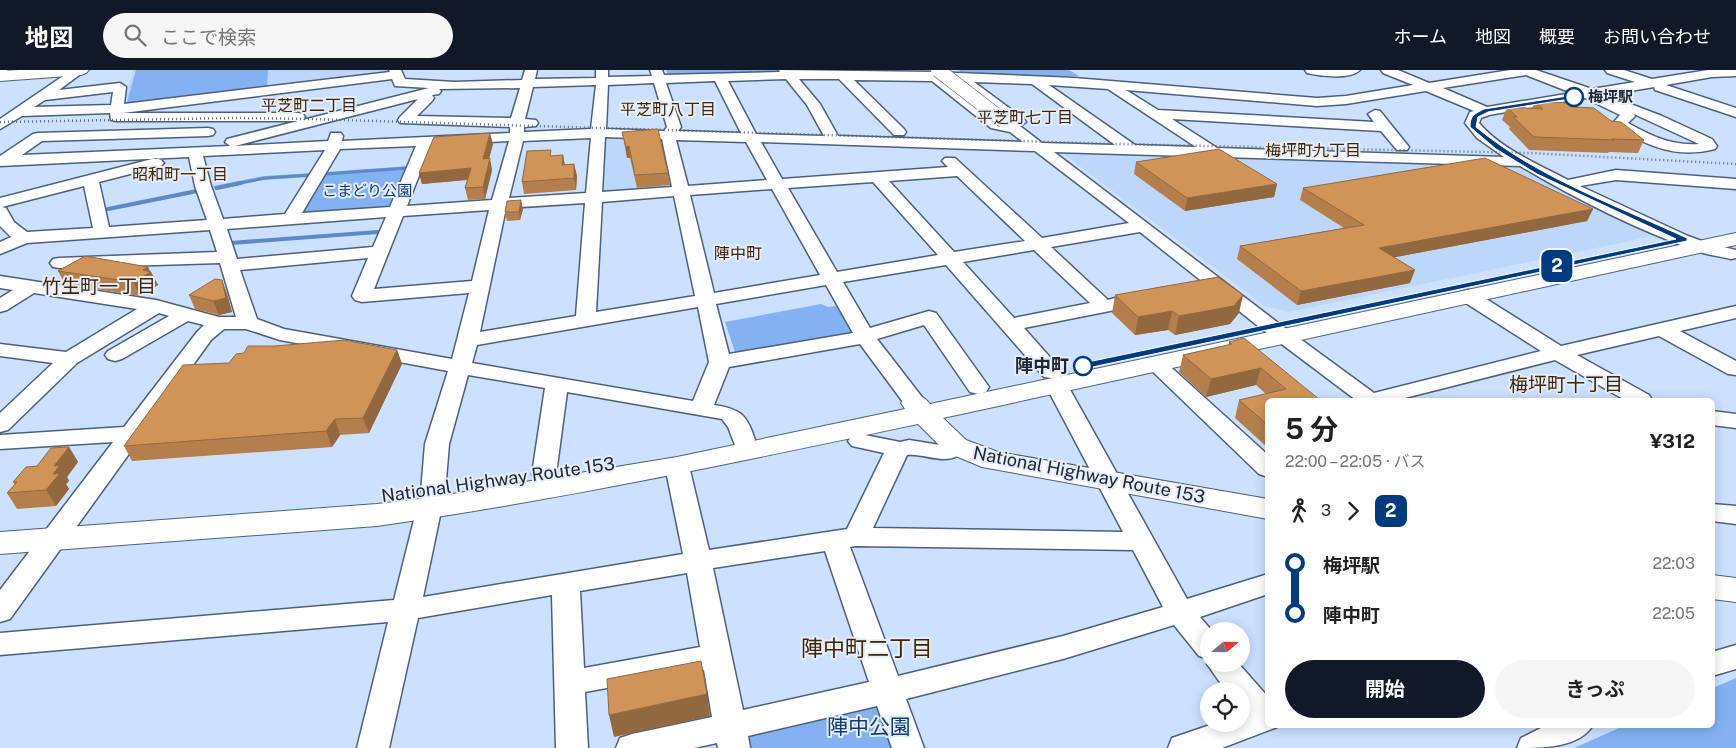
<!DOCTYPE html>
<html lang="ja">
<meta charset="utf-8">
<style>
body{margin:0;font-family:"Public Sans","Noto Sans JP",sans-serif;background:#f6f6f6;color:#202124;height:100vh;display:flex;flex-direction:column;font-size:19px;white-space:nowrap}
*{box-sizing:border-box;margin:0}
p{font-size:16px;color:#757577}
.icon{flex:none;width:28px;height:28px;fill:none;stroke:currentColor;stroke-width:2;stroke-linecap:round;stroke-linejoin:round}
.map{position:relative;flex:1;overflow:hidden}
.sheet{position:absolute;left:1265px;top:328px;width:450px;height:330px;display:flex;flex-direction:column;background:#fff;border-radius:8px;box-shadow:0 2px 12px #0003}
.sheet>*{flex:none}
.badge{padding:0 10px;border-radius:8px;font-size:18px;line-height:32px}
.needle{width:32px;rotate:70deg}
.fabs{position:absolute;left:1200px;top:552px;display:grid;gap:10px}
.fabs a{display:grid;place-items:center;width:50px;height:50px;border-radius:50%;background:#fff;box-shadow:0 2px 12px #0003;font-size:25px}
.map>.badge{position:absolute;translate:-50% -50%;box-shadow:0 0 0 2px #fff}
.legs{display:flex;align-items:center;gap:8px;height:55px;padding:0 20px;font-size:16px}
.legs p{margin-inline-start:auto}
.headline{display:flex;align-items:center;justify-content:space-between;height:85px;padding:0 20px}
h1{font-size:28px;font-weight:700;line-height:38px}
.primary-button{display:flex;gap:10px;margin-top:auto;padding:10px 20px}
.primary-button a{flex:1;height:58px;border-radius:30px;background:#111827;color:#fff;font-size:20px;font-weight:700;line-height:58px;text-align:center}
.primary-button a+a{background:#f6f6f6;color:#202124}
ul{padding:0 20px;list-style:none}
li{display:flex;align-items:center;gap:18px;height:50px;font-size:19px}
li i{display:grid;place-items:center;width:8px;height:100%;margin:0 6px;background:currentColor}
li i::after{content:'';width:12px;height:12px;margin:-6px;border:4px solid;border-radius:50%;background:#fff}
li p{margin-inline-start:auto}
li:first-child i{background:linear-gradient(#0000 50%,currentColor 0)}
li:last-child i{background:linear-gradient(currentColor 50%,#0000 0)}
header{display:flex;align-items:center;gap:30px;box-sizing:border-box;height:70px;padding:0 25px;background:#111827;color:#fff}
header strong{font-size:24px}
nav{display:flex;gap:28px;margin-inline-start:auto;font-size:18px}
.search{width:350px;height:45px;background:#f6f6f6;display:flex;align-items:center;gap:12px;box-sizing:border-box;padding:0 18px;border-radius:28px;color:#757577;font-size:19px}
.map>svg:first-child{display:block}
.built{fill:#bdd7fb}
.green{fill:#83b1f1}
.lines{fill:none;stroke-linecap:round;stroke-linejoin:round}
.stream-far1{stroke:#5d89c7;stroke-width:3}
.stream{stroke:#5d89c7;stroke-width:4}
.minor-casing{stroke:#4e6079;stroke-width:3}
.highway-casing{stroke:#4e6079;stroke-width:2}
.minor{fill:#fff;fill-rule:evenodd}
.highway{fill:#fff;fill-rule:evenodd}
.rail{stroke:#5f6c7e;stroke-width:2.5;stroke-dasharray:1 3;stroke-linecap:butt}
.minor-bridge-casing{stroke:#4e6079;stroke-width:15;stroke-linecap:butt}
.minor-bridge{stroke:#fff;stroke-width:14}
.wall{fill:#b47f4c}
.shaded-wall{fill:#92683e}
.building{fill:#d19458;stroke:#92683e}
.line-1{fill:#003b80;stroke:#fff}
.stop-1-dot{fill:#fff;stroke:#003b80;stroke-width:2.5}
.labels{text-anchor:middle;stroke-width:4;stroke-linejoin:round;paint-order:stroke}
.far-stop-label{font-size:15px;font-weight:bold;fill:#202732;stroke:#e5edf9;text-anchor:start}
.far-park-label{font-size:15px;fill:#0f3c75;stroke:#e5edf9}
.far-neighbourhood-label{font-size:16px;fill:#402505;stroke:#e5edf9}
.far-quarter-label{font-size:16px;fill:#402505;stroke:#e5edf9}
.stop-label{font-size:18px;font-weight:bold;fill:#202732;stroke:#e5edf9;text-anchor:end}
.street-label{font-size:18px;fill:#202732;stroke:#e5edf9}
.neighbourhood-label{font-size:19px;fill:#402505;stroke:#e5edf9}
.near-park-label{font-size:21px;fill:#0f3c75;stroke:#e5edf9}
.near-neighbourhood-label{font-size:22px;fill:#402505;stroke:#e5edf9}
</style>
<header>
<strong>地図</strong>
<div class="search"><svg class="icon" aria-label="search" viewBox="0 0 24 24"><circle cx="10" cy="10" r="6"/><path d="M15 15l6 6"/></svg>ここで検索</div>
<nav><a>ホーム</a><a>地図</a><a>概要</a><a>お問い合わせ</a></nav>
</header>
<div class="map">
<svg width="1736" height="678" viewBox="0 0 1736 678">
<rect width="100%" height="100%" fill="#cce1ff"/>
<path class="built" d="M133,0H390L391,3L123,37Z
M602,65L665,67L677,119L598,125Z
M1061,82L1510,94L1551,115L1644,159L1649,167L1289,242L1265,236Z"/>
<path class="green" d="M136,0H268L267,19L126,36Z
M666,0H782L784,2L669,7Z
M958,0H1069L1079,6H967Z
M409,96L391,139L300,145L325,102Z
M312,103L310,107L262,110L215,120L213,116L264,106Z
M197,120V123L107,141V138Z
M821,234L828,237L844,235L861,263L735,282L725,252Z
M1736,608V678H1574L1626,655H1712L1713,618Z
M885,631L900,678H748L749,660Z"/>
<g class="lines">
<path class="stream-far1" d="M326,104L408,98
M235,114L266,108L311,105"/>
<path class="stream" d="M217,118L241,113
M108,139L197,121
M231,173L378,162"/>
<g class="minor-casing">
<path id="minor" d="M0,0H8L0,5Z
M72,0H86L59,20L120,13L126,17L124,34L390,2L389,0H401L405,9L454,12L522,10L525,0H537L535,9L596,8V0H608V7L652,6L650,0H662L664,5L780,2L779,0L934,2L1074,8L1317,28L1346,26L1413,15L1383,3L1381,0H1398L1429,13L1510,0H1536L1592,19L1635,12L1607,3L1605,0H1624L1652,9L1708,0H1736V6L1712,7L1666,15L1736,38V47L1655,20L1654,17L1607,25L1662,46L1712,69L1717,76L1715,79C1685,87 1659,81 1632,66C1625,63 1617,60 1614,52L1620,45L1585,28L1489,45L1481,48L1479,53C1501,79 1538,94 1568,110L1616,100L1736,109V119L1616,110L1580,116L1688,166L1707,173L1736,180V188L1731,189C1719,186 1706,185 1694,180C1635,159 1574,128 1520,96L1054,82L1277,252L1374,323L1541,281L1461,230L1458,226L1461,222L1468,220L1475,222L1561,276L1736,236V248L1680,261L1736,291V305L1728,304L1659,266L1577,285L1649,325L1652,330H1625L1555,290L1397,330H1356L1263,260L1140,162L1051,177L1108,230L1115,228L1122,230L1125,234L1122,238L1115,240L1024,258L1063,302L1060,307L1052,308L1044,307L946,195L843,212L870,258L929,241L936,243L989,317L986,322L978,324L970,322L924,255L877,269L925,331L922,336L914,338L906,336L860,274L729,297L714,335C740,339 747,344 755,370L751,375L743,377L735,375L728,357L722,349L567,322L556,404L553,410L544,412L535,410L532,404L545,318L468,305L449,374L445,422L423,527L683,484L665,396L668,391L677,388L686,391L689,396L709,480L847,459L884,383L852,376L848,371L852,366L860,364L900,372L909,370L940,375L956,369L964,371L968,376C952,400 928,383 907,385L873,458L1123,462L1046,316L1049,311L1057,309L1065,311L1068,316L1187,529L1268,504V524L1200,547L1212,561H1209V589L1199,586L1174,555L1063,589L906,629L924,678H892L877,636L748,666L750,678H718L717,673L694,678H616L620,668L632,664L712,647L704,600L585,622L588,678H556L552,525L418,548L389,678H357L388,552L0,585V563L394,530L421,422L425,374L448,301L280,270L246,259H224L211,270L10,549L0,552V520L113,372L0,379V365L124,357L197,262L204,255L188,251L122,289L115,291L108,289L105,285L108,281L169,246L159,243L77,293L8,360L0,362V343L53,293L0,286V274L66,282L137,239L34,223L7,240L0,242V228L13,220L0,218V206L156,230L219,247H236L220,193L59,198L53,197L50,193L53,189L59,188L217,182L210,160L27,173L0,184V172L11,167L0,156V128L156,88L161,90L164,93L161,96L99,112L109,157L207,150L195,116L189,87L0,96V86L33,64L38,63L208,58L213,59L215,62L213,65L208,66L42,71L22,85L230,76L225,72L227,69L298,51H116L111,50L110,43L22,46L0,59V49ZM1526,5L1572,23L1487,37L1443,18ZM392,9L395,16L429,18L303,50L305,47L303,44L298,43H123ZM786,9L807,35L824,66L756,64L728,11ZM799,9H839L894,65H904L906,62L904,59L854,10L932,11L991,58L1010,62L1023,72L838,66L820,34ZM715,11L741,63L678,61L681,57L666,13ZM949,11L957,12L1004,47L998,50ZM974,12L1032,14L1115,75L1042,73L1020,56L1026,52L1024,49ZM654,13L667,57L664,61L606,59L608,15ZM596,15L591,59L524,62V57L536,56L538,53L536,50L525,49L533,17ZM1049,15L1108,19L1196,77L1135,75ZM520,18L511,48L417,46L432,31L434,28L432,25L439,24L441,21L439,19ZM1126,20L1317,36L1346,34L1426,21L1474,41L1470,42L1465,53L1477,68L1504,87L1217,78L1172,49L1381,61L1397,80H1407L1409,77L1380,41L1375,40L1368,44L1374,52L1158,40ZM113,22L111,35L34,37L45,30ZM418,29L400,47L398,50L400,53L510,57V63L342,71L343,66L341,63H331L328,71L235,76ZM1634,44L1699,74C1672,76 1651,66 1628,53L1635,46ZM605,67L662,69L672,117L602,122ZM591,68L586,123L509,128L523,71ZM676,70L746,72L767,110L688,116ZM509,71L492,130L407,136L431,75ZM761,72L1035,81L1129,153L1042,168L955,88H945L942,91L948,97L782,109ZM416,76L390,137L302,143L340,79ZM325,80L285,144L223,149L211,116L203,86ZM957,106L1025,171L954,182L889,111ZM873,112L938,185L837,202L788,118ZM84,116L93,158L27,162L14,152L6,138L2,137ZM772,119L820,205L714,223L690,125ZM674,126L695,226L596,242L602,132ZM585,133L576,246L480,262L506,138ZM489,140L472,211L374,219L403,146ZM386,147L373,177L237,189L227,159ZM1034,180L1090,233L1014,248L963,192ZM368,188L352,226L355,230L362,232L469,223L452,289L284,259L257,249L240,200ZM826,215L853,263L729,284L716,234ZM698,237L709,292L693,331L472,293L477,275ZM856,476L1133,480L1163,537L1063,566L898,606L850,477ZM825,481L869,612L743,640L713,498ZM687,503L700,577L584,598L580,521Z
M1305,0H1360C1350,10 1320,6 1307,3Z
M1156,288L1163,290L1268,385V407L1259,404L1149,298L1145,294L1149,290Z
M1712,341L1736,344V358L1712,355Z
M1712,434L1736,436V454L1712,451Z
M1736,575V599L1712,606V582Z
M1209,591V594H1239L1268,627V655H1278L1277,657L1222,678H1168L1172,668L1213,654H1241V644L1243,643L1241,640V621H1226L1207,594Z
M1547,655H1593C1579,678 1543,678 1517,678L1521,668Z"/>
</g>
<g class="highway-casing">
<path id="highway" d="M19,0H89L86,3L81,5L0,11V1Z
M1736,163V175L943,348L966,370L998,382L1268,429V449L982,397L946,382L918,354C738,392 559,430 377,456L0,484V462L377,434L428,428L677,387L905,339L901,333L905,327C916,324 923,325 930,334Z
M1712,505L1736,508V532L1712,529Z"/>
</g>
<use href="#minor" class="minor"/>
<use href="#highway" class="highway"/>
<path class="rail" d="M0,52L235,48L310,49L1117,74L1530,83L1736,94"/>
<g class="minor-bridge-casing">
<path id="minor-bridge" d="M938,0L1004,51"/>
</g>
<use href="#minor-bridge" class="minor-bridge"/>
</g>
<path class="wall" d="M1535,31L1575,37L1611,51L1644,70L1638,83L1609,82L1608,83L1529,80L1509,59L1510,57L1502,50L1507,37L1532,39Z
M622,62L668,103L670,115L637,118L630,88H627Z
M493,74L489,88L492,100L485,129L468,130L465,118L468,110L422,114L419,103Z
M563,85L565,95L574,94L577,106L576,120L524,124L522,112L552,86Z
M1136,92L1277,114L1274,127L1185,141L1134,104Z
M1303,118L1593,139L1587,151L1395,187L1410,213L1297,235L1237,189L1240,176L1344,158L1300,130Z
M523,139L520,150L507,151L505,142Z
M148,197L150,201L151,202L158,215L140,226L65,214L58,201Z
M222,211L227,224L232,242L219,245L195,239L189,225Z
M1115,225L1239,243L1230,254L1175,265L1168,260L1135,265L1112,243Z
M1229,272L1320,330H1268V378L1235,348L1239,330L1266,324L1256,315L1206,327L1179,302L1183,285L1229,275Z
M397,280L402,294L369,363L340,365L332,377L132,391L124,376L229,293Z
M69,377L78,392L67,407L69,411L66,414L69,419L56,436L17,439L7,423L15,415L13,412L37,396Z"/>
<path class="shaded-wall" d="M490,63L493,74L486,100L483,89Z
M629,76L630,88H627L626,77Z
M563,85L565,97L562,95Z
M490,88L492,100L485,129L483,117Z
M574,94L577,106L576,120L574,108Z
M471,98L474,109L422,114L419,103Z
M1277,114L1274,127L1185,141L1187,128Z
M521,130L523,139L520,150L519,142Z
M1593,139L1587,151L1375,191L1379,178Z
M148,197L150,202H151L158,215L140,226L133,212L143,200Z
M1415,200L1410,213L1297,235L1301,221Z
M222,210L227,224L232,242L219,245L213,231Z
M1243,225L1239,243L1230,254L1175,265L1179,246Z
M1172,241L1168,260L1135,265L1138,247Z
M397,280L402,294L369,363L363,348Z
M1261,298L1256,315L1206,327L1211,309Z
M335,349L340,365L332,377L326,361Z
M69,377L78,392L67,407L69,411L66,414L69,419L56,436L46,420L53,404L54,396Z
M707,624L710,646L614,667L609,645Z"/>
<path class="building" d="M1535,31L1570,33L1575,37L1594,38L1611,51L1621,52L1644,70L1612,69L1614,70L1534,67L1513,47H1517L1507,37L1543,39Z
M658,59L668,103L635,105L629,76L626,77L622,62Z
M490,63L483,89L490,88L483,117L465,118L471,98L419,103L434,67Z
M1219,79L1277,114L1187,128L1136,92Z
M551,80L550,86L563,85L562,95L574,94V108L522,112L527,81Z
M1485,88L1593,139L1379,178L1415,200L1301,221L1240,176L1364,155L1303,118Z
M521,130L519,142H505L507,131Z
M85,186L148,197L143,200L151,202L133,212L58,201Z
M1218,207L1243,225L1234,236L1179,246L1172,241L1138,247L1115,225Z
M215,209L222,210L226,228L213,231L189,225Z
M1244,268L1320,330H1268V355L1239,330L1286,319L1261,298L1211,309L1183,285L1232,274L1229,272Z
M344,270L397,280L363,348L335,349L326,361L124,376L183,295L229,293L236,284L244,283L248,276H275Z
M69,377L54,396L60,395L53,404L60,403L46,420L7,423L17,412H13L26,397L37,396L51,378Z
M701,591L707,624L609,645L607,609Z"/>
<path class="line-1" d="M1574,25L1576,28L1488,42L1478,47L1476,57C1537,107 1615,135 1687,168V171L1083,299L1079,296L1083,293L1676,169L1537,104L1496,79L1470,57C1470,46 1474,44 1484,39Z"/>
<g class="stop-1-dot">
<circle cx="1574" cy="27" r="9"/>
<circle cx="1083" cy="296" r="9"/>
</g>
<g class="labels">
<g class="far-stop-label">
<text x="1588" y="32">梅坪駅</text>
</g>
<g class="far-park-label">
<text x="367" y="126">こまどり公園</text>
</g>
<g class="far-neighbourhood-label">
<text x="309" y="41">平芝町二丁目</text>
<text x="668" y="45">平芝町八丁目</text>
<text x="1025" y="53">平芝町七丁目</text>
<text x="1313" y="86">梅坪町九丁目</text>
<text x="180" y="110">昭和町一丁目</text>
</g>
<g class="far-quarter-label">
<text x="738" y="189">陣中町</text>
</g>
<g class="stop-label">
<text x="1069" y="302">陣中町</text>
</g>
<g class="street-label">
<text transform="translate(1089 405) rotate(11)" y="6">National Highway Route 153</text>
<text transform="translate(498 410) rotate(-8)" y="6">National Highway Route 153</text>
</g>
<g class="neighbourhood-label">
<text x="99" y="223">竹生町一丁目</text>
<text x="1566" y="321">梅坪町十丁目</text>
</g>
<g class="near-park-label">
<text x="869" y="664">陣中公園</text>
</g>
<g class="near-neighbourhood-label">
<text x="867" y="586">陣中町二丁目</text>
</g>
</g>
</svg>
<div class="fabs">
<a><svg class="needle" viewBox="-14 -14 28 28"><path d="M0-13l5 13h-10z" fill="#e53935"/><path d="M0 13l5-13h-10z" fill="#757577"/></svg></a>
<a><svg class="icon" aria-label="locate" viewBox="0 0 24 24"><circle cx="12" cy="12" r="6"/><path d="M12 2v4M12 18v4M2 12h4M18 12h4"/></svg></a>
</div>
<b class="badge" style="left:1557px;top:196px;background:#003b80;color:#fff">2</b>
<section class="sheet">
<div class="headline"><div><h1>5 分</h1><p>22:00 – 22:05 · バス</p></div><b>¥312</b></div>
<div class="legs"><svg class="icon" aria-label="walk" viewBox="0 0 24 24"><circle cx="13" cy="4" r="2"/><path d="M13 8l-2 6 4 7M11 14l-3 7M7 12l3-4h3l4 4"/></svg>3<svg class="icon" aria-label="forward" viewBox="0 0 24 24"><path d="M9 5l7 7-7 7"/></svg><b class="badge" style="background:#003b80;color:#fff">2</b></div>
<ul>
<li><i style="color:#003b80"></i><b>梅坪駅</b><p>22:03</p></li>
<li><i style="color:#003b80"></i><b>陣中町</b><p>22:05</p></li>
</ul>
<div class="primary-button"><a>開始</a><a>きっぷ</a></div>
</section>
</div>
